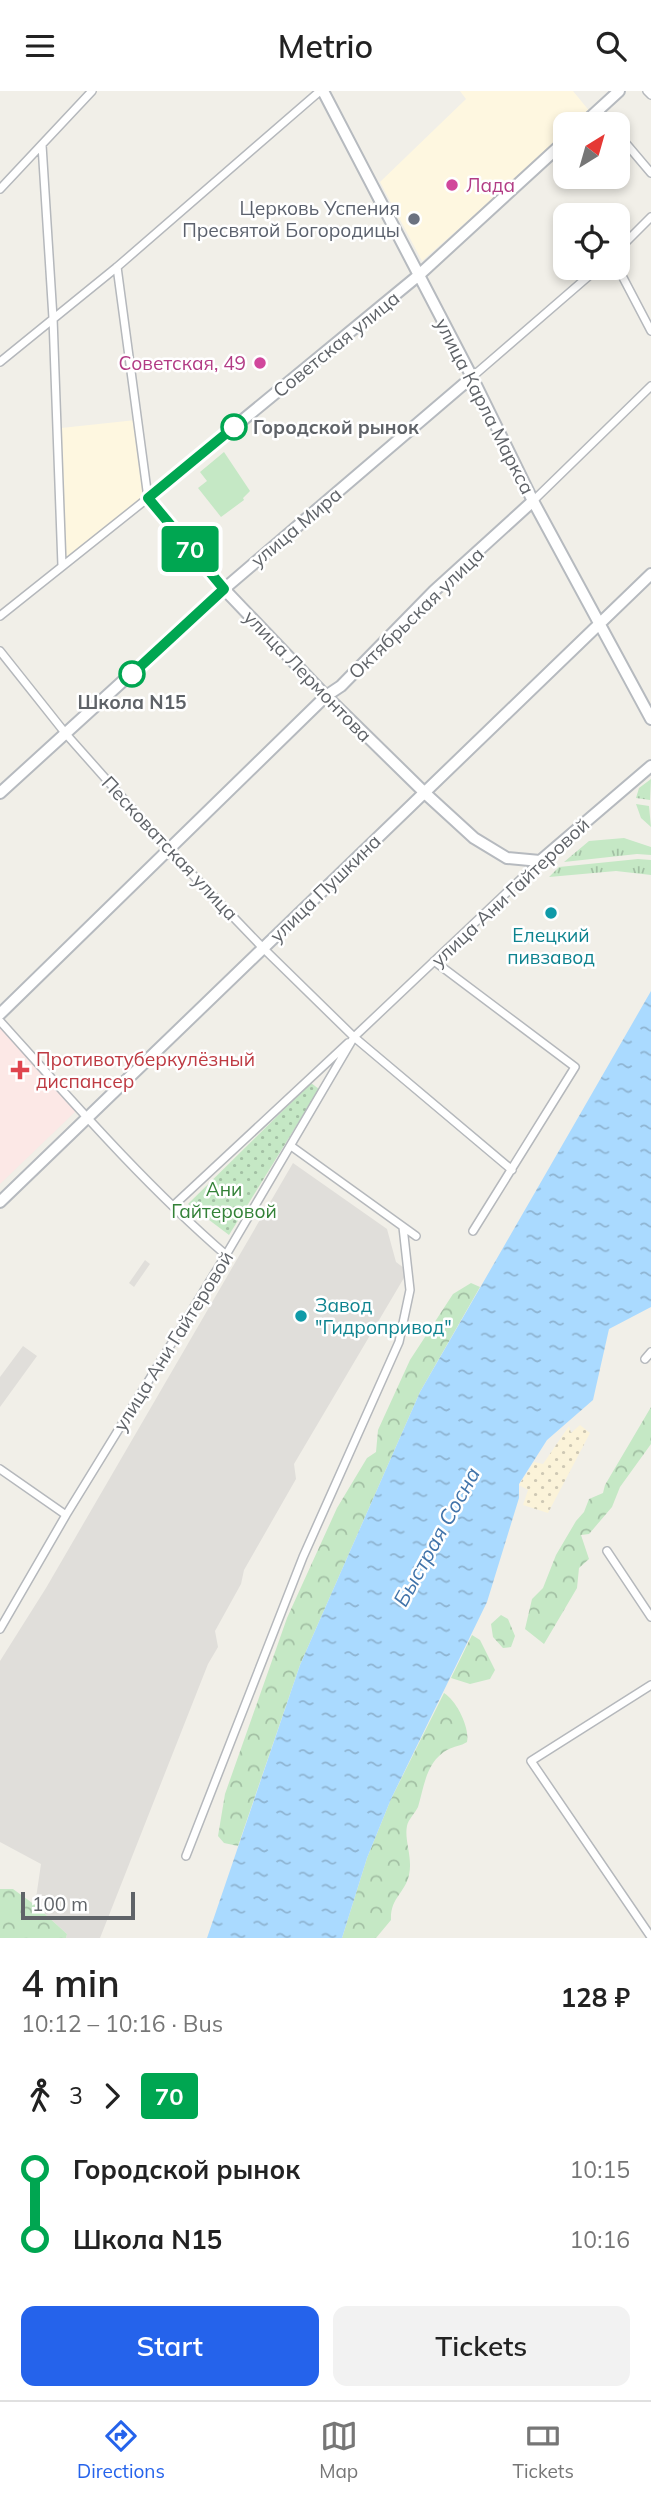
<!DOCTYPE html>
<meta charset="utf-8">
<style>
body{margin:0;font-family:Mulish,sans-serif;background:#f2f2f2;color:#222;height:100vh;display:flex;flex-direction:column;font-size:26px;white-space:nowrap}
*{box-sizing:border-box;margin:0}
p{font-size:23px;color:#767676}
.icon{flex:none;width:38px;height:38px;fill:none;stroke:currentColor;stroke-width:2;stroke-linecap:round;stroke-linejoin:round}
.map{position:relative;height:1847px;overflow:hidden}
.panel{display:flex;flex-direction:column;background:#fff;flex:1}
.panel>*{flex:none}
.badge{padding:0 14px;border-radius:5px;font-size:24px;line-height:46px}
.needle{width:46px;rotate:37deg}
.buttons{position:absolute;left:553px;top:21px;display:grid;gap:14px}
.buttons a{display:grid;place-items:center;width:77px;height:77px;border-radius:14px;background:#fff;box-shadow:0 4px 10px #0003;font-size:35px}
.scale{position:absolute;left:21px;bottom:18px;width:114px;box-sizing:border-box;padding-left:7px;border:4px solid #5f6368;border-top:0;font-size:19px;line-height:24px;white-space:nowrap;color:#5f6368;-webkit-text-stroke:5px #fff;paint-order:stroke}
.map>.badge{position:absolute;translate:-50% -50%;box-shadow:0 0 0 4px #fff}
.legs{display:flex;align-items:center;gap:10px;height:77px;padding:0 21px;font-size:23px}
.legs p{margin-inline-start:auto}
.head{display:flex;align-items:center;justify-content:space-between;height:119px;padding:0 21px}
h1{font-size:38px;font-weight:600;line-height:52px}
.button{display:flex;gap:14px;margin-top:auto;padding:14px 21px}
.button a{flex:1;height:80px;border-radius:14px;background:#2563eb;color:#fff;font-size:28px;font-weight:600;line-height:80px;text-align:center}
.button a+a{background:#f2f2f2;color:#222}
ul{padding:0 21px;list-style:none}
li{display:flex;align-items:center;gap:24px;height:70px;font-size:26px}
li i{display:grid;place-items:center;width:10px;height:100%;margin:0 9px;background:currentColor}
li i::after{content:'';width:18px;height:18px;margin:-9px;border:5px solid;border-radius:50%;background:#fff}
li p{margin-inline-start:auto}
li:first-child i{background:linear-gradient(#0000 50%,currentColor 0)}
li:last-child i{background:linear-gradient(currentColor 50%,#0000 0)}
header{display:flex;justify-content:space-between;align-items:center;height:91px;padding:0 21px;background:#fff;font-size:32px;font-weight:600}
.tab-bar{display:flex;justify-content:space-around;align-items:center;height:98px;border-top:2px solid #e0e0e0;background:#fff;font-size:19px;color:#767676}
.tab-bar a{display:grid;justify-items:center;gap:4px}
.tab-bar .active{color:#2563eb}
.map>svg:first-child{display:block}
.commercial{fill:#fef7e0}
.industrial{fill:#e0deda}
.medical{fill:#fce8e6}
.grass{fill:url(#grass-tufts)}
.forest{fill:url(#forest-crowns)}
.sand{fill:url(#sand-dots)}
.park{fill:url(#park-dots)}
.pitch{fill:#c5e8c5}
.water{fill:url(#water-ripples)}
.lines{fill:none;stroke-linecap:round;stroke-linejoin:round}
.street-casing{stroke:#b5b8bc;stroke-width:10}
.secondary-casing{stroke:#b6babf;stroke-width:14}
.street{stroke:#fff;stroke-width:7}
.secondary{stroke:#fff;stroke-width:10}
.line-1-casing{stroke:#fff;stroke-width:16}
.line-1{stroke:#00a651;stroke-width:10}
.hotel-dot{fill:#d1479c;stroke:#fff;stroke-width:2.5}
.worship-dot{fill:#6b7280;stroke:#fff;stroke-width:2.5}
.stop-1-dot{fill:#fff;stroke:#00a651;stroke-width:3.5}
.culture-dot{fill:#0f9aa8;stroke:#fff;stroke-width:2.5}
.health-dot{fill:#e0444e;stroke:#fff;stroke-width:2.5}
.labels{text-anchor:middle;stroke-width:5;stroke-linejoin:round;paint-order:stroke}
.hotel-label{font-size:19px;fill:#b23c85;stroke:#fff;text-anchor:start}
.worship-label{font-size:19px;fill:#5b616d;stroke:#fff;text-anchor:end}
.street-label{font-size:19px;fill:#5f6368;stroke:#fff}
.stop-label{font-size:19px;font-weight:bold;fill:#5f6368;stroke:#fff;text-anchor:start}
.culture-label{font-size:19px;fill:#0d838f;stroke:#fff}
.health-label{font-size:19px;fill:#be3a42;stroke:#fff;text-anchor:start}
.park-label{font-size:19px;fill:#348238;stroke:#fff}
.water-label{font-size:21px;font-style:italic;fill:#4174aa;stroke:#fff}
</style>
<header><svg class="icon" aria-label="menu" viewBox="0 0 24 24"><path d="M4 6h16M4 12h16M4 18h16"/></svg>Metrio<svg class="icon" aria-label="search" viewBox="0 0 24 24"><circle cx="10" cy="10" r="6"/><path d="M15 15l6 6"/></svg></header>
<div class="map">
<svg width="651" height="1847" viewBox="0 0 651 1847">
<defs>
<pattern id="grass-tufts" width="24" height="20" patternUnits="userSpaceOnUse" patternTransform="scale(1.75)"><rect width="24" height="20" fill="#c5e8c5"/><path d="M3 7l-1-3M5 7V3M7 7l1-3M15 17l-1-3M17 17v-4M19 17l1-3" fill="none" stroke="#a3c0a4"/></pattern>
<pattern id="forest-crowns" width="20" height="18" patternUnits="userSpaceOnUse" patternTransform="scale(1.75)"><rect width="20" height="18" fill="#c5e8c5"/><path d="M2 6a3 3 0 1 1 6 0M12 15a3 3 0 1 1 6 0" fill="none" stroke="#a3c0a4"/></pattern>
<pattern id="sand-dots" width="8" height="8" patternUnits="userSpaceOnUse" patternTransform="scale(1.75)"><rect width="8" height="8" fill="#fbf3d9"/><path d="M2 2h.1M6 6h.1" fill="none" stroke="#cec8b4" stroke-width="1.8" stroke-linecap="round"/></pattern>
<pattern id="park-dots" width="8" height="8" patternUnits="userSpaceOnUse" patternTransform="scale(1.75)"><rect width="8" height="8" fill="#c5e8c5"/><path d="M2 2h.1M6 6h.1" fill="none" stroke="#a3c0a4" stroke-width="1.8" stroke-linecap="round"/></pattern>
<pattern id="water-ripples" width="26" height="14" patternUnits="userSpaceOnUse" patternTransform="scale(1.75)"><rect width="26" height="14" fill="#aadaff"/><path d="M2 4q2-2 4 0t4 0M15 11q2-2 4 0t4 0" fill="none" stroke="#8eb4d2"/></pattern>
</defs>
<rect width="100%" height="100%" fill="#f1efe8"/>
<path class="commercial" d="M460,0H573L591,22L578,33H565V44L422,170L380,91L466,8Z
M136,329L146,407L64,471L61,337Z"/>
<path class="industrial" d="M293,1072L387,1138L396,1171L408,1180L294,1373L296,1388L244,1479L241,1493L215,1540L218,1556L208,1573L100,1847H66L67,1843L35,1814L41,1773L0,1751V1570L46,1497Z
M145,1169L150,1173L134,1196L129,1192Z
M23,1255L37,1265L0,1316V1286Z"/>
<path class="medical" d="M2,937L76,1020L0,1093V938Z"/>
<path class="grass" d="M651,688L650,709L636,707L639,697Z
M636,713L649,715L651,736L641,727Z
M624,747L651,756V764L637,763L564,771L589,750Z
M638,768L651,769V784L616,780L549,786L559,776Z"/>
<path class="forest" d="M471,1192L480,1196L420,1301L300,1574L238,1755L224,1752L218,1745L225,1703L287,1527L337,1417L367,1367L376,1361L378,1339L410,1269L453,1203Z
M651,1316V1353L620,1396L612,1416L589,1443L581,1444L589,1468L579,1477L577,1497L544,1553L525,1538L532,1508L543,1497L556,1464L576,1430L584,1421L589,1408L603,1402L605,1394Z
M501,1524L508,1528L515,1545L511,1556L503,1557L493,1546L491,1533Z
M472,1544L480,1549L495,1579L490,1588L470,1593L451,1587Z
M444,1602C457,1610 470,1637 467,1651C461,1655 454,1655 447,1659C426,1671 424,1696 418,1716C415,1722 408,1729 407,1735C404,1749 413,1767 409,1784C405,1802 390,1807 391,1829L376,1847H342L367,1767L391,1708Z
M0,1798H13L35,1814L67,1843L66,1847H0Z"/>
<path class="sand" d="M580,1334L590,1342L548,1422L523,1414L528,1399L519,1394L534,1371L543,1373L569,1335L571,1342Z"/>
<path class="park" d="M311,992L319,998L229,1144L188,1113Z"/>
<path class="pitch" d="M224,361L250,400L243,407L244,409L221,426L198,397L207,390L200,381Z"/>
<path class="water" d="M651,900V1216L609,1238L593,1309L547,1349L519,1393V1407L487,1511L391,1708L367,1767L342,1847H207L300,1574L420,1301Z"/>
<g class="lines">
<g class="street-casing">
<path id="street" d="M647,0L651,4
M598,19L610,33
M618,43L651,82
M42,54L53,227L62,475
M0,98L92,0
M618,159L651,126
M618,177L651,240
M0,271L117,176L320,0
M472,286L598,177
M533,410L651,295
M0,525L148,407L117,176
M0,560L66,643L168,758L263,857L354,946L512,1079
M434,870L575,976L473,1140
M0,930C72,1010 144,1093 226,1164
M291,1055L416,1145
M173,1115L348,952
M645,1268L651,1261
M0,1378L66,1424
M607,1460L651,1526
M0,1538L66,1424L226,1164L354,946L540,770
M651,1594L531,1670L651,1846
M186,1765L303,1466L399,1251L410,1199L403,1136"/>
</g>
<g class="secondary-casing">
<path id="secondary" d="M323,0L472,286L533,410L651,628
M583,33L619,0
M565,50L419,184L148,407L224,498L326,605L427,704L474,747L507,767L540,770L651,675
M0,702L224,498L472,286
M0,923L326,605L341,595L434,500L533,410
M0,1111L651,483"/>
</g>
<use href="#street" class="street"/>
<use href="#secondary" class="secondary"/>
</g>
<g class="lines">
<g class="line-1-casing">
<path id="line-1" d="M132,583L224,498L148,407L234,336"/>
</g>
<use href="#line-1" class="line-1"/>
</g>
<g class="hotel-dot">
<circle cx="452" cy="94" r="7"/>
<circle cx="260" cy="272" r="7"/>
</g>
<circle class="worship-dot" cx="414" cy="128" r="7"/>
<g class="stop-1-dot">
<circle cx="234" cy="336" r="12"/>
<circle cx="132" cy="583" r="12"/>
</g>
<g class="culture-dot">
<circle cx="551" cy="822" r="7"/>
<circle cx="301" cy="1225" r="7"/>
</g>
<path class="health-dot" d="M16.5 968.5h7v7h7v7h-7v7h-7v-7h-7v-7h7z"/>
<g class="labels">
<g class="hotel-label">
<text x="466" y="101">Лада</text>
<text x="246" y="279" text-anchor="end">Советская, 49</text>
</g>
<g class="worship-label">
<text x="400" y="124">Церковь Успения<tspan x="400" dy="22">Пресвятой Богородицы</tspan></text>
</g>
<g class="street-label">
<text transform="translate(336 253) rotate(-39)" y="7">Советская улица</text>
<text transform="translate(485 315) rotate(63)" y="7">улица Карла Маркса</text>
<text transform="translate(296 436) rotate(-40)" y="7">улица Мира</text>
<text transform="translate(416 522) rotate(-44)" y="7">Октябрьская улица</text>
<text transform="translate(308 585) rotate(46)" y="7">улица Лермонтова</text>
<text transform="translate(170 757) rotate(47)" y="7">Песковатская улица</text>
<text transform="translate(325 797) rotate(-44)" y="7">улица Пушкина</text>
<text transform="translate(510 801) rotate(-43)" y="7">улица Ани Гайтеровой</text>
<text transform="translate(173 1250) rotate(-58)" y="7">улица Ани Гайтеровой</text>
</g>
<g class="stop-label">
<text x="253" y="343">Городской рынок</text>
<text x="132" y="618" text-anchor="middle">Школа N15</text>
</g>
<g class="culture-label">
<text x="551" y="851">Елецкий<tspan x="551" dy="22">пивзавод</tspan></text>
<text x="315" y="1221" text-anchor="start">Завод<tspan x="315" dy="22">"Гидропривод"</tspan></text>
</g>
<g class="health-label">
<text x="36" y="975">Противотуберкулёзный<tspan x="36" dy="22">диспансер</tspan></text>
</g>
<g class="park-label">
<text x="224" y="1105">Ани<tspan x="224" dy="22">Гайтеровой</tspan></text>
</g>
<g class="water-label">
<text transform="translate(437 1446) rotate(-61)" y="7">Быстрая Сосна</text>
</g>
</g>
</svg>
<div class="buttons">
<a><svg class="needle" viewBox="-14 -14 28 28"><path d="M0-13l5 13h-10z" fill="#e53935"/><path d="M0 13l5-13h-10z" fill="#767676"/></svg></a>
<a><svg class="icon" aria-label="locate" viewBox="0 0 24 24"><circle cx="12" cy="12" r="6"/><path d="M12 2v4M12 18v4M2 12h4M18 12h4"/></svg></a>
</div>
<div class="scale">100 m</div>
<b class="badge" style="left:190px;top:458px;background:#00a651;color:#fff">70</b>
</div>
<section class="panel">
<div class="head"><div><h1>4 min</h1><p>10:12 – 10:16 · Bus</p></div><b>128 ₽</b></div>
<div class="legs"><svg class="icon" aria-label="walk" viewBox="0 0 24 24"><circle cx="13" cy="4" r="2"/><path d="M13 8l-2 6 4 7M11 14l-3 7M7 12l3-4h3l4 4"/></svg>3<svg class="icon" aria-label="forward" viewBox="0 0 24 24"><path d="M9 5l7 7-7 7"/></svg><b class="badge" style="background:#00a651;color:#fff">70</b></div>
<ul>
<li><i style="color:#00a651"></i><b>Городской рынок</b><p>10:15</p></li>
<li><i style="color:#00a651"></i><b>Школа N15</b><p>10:16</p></li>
</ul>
<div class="button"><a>Start</a><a>Tickets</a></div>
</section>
<nav class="tab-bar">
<a class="active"><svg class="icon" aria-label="directions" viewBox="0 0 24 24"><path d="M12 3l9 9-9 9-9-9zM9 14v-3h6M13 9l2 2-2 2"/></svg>Directions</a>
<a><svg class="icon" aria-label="map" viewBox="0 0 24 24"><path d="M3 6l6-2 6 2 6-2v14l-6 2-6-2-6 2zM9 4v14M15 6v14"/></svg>Map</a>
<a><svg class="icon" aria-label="tickets" viewBox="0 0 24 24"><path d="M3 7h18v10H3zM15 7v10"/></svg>Tickets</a>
</nav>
